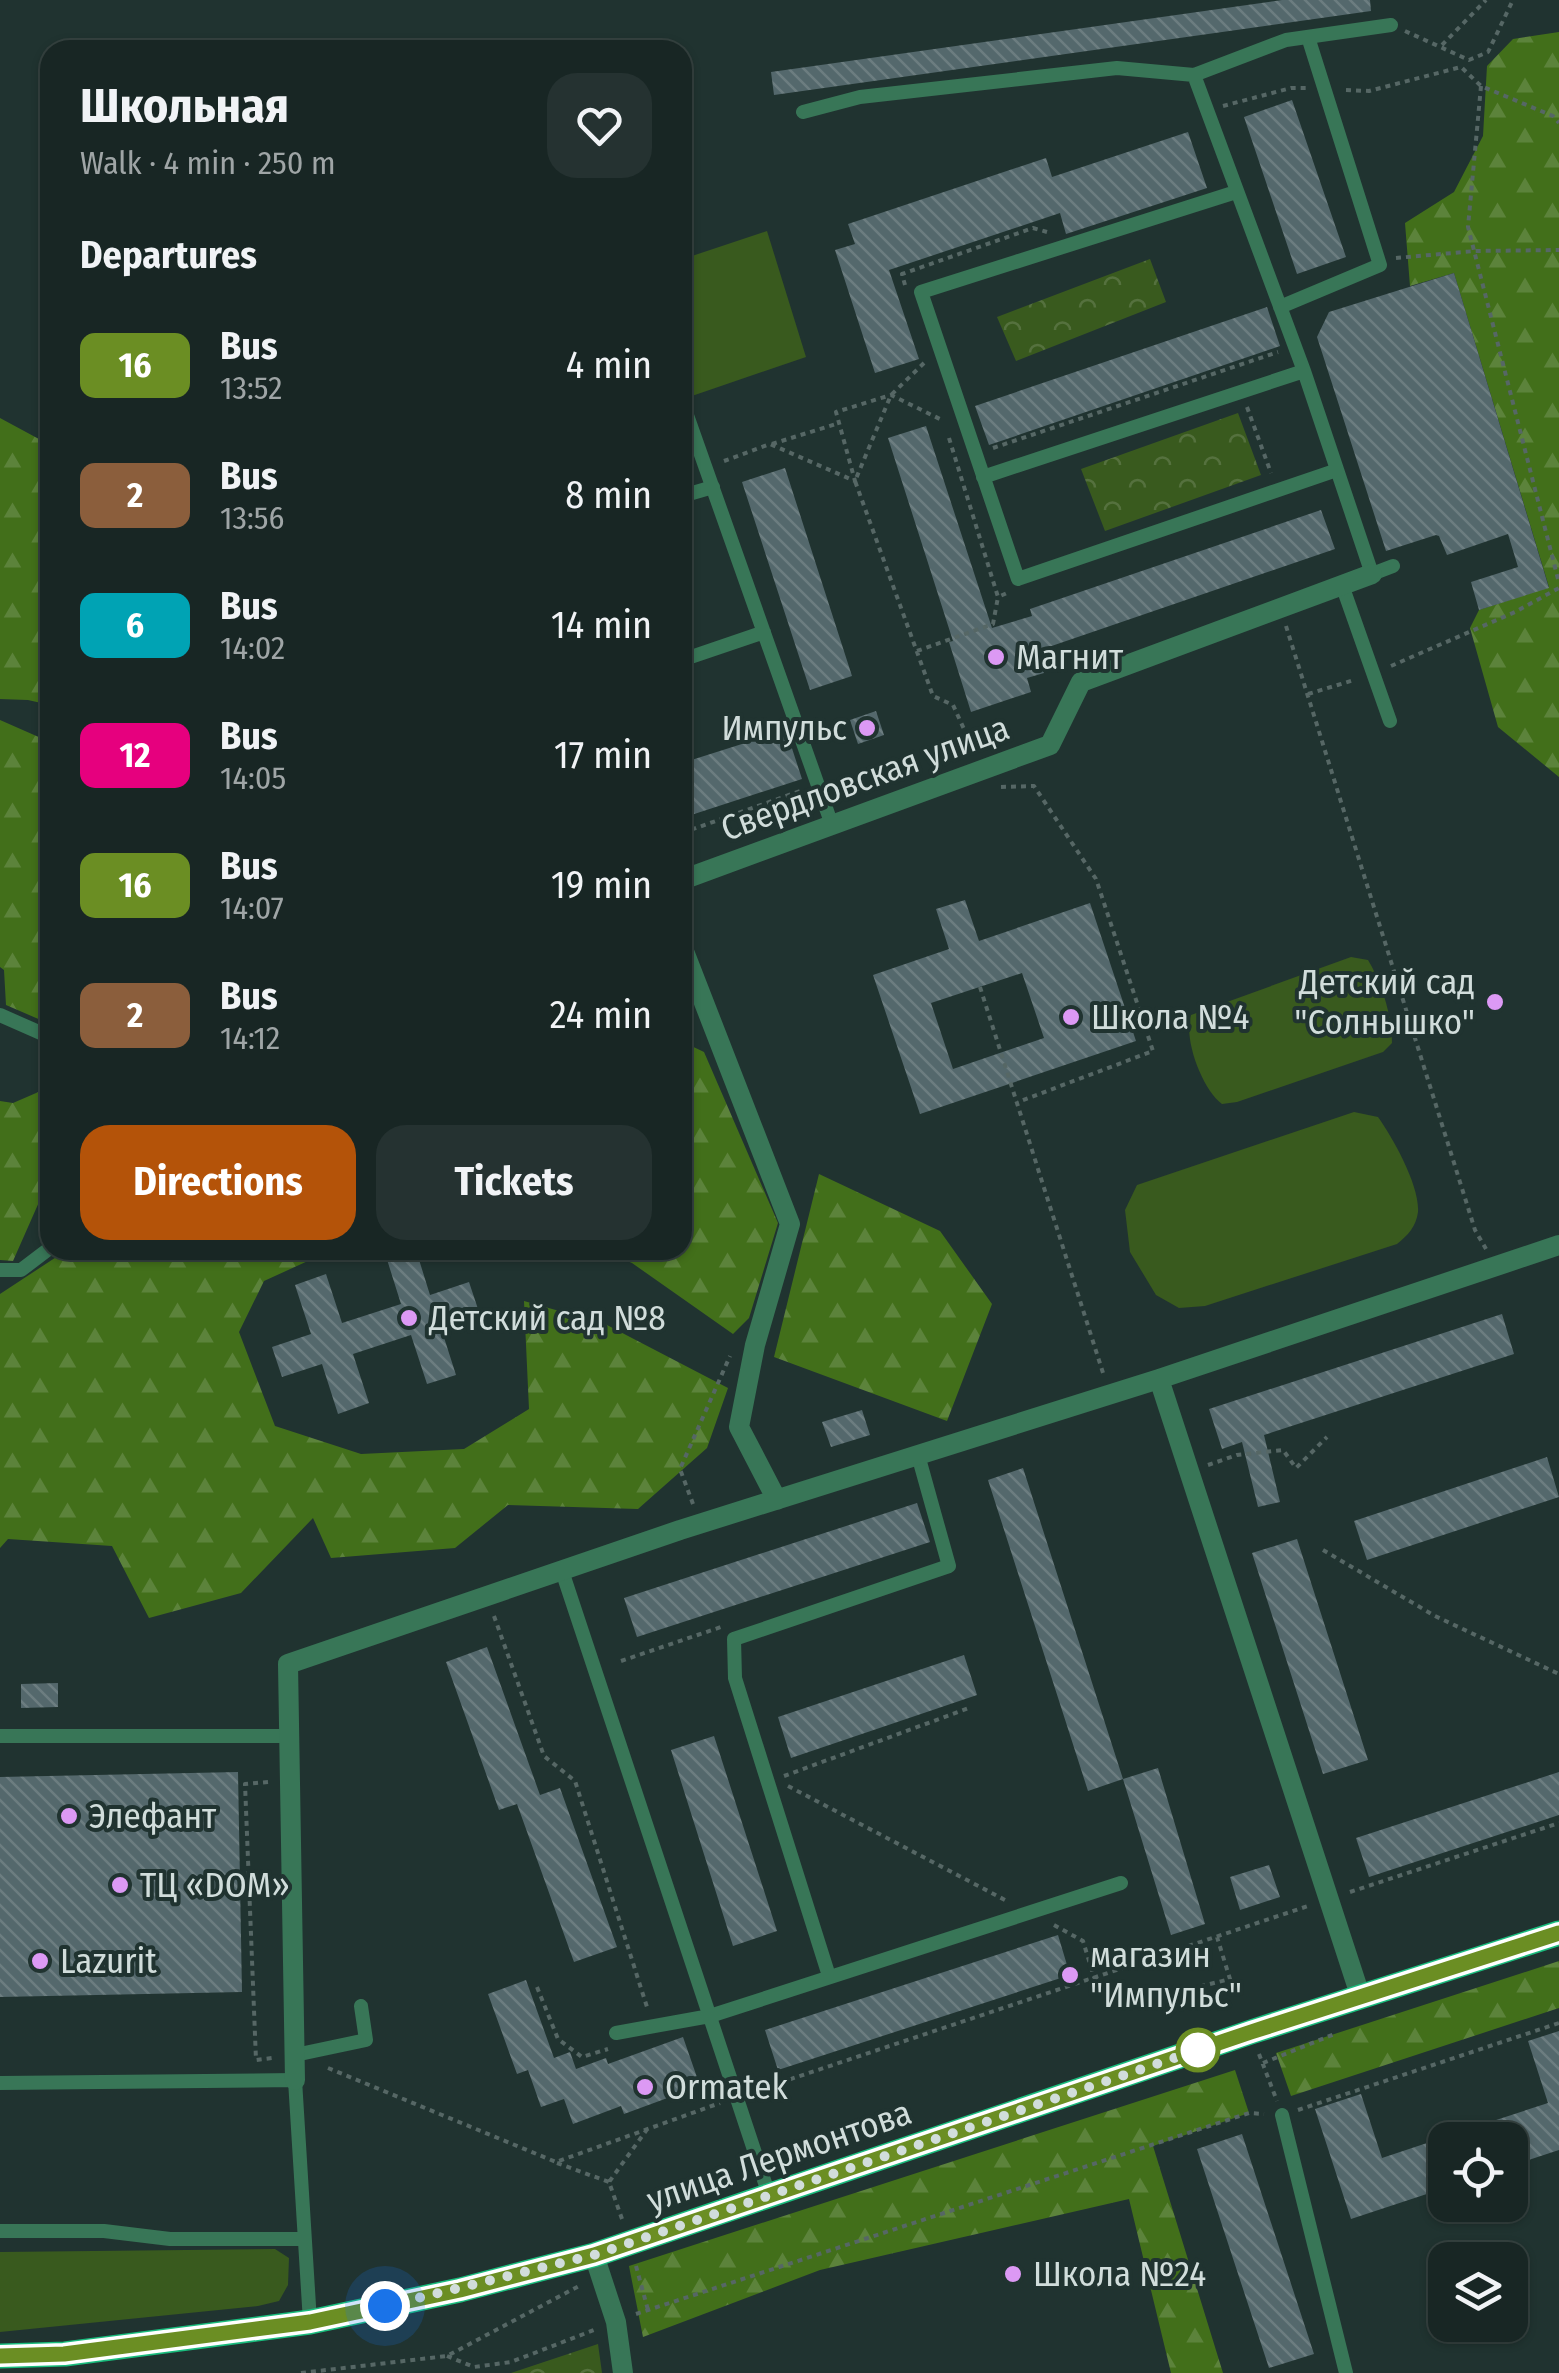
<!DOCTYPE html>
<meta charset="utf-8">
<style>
body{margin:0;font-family:"Fira Sans Condensed",sans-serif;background:#253231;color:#f1f3f6;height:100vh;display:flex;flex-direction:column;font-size:38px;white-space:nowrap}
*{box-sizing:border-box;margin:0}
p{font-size:32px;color:#9fa5a6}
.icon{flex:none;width:55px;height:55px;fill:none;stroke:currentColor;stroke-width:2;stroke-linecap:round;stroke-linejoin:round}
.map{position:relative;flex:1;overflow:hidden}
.sheet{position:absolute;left:40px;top:40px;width:652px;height:1220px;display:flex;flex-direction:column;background:#182624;border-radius:30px;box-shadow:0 2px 8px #0004,0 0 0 2px #364341}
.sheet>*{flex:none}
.badge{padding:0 20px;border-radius:15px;font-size:35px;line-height:65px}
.fabs{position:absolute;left:1428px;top:2122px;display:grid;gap:20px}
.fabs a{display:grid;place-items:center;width:100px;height:100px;border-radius:20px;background:#182624;box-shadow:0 2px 8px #0004,0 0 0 2px #364341;font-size:50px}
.you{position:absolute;width:50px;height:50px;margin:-25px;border:8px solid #fff;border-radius:50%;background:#1a73e8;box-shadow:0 0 0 15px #1a73e833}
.map>.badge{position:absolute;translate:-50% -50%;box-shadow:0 0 0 5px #fff}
h2{padding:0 40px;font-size:38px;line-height:90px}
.round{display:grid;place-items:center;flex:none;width:105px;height:105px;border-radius:30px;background:#253231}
.summary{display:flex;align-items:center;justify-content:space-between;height:170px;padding:0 40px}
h1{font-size:48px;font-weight:700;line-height:75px}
.primary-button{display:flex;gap:20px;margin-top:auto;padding:20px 40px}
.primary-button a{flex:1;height:115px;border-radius:30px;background:#b45309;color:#fff;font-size:40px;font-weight:700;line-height:115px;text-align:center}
.primary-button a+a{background:#253231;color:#f1f3f6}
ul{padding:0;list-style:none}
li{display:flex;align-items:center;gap:30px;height:130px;padding:0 40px}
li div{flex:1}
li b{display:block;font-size:38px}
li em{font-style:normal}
li .badge{min-width:110px;font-weight:700;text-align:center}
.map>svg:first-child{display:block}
.grass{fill:#395a1e}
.forest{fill:url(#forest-firs)}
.park{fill:url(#park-crowns)}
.building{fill:url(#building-back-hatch);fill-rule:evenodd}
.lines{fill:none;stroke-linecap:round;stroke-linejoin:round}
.path{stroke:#566765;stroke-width:4;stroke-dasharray:5 5;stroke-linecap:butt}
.lane{stroke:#387657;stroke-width:14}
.street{stroke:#387657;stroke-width:20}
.primary{stroke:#19bc7d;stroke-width:25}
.line-casing{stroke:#fff;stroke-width:22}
.line{stroke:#6b8e23;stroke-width:15}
.walk{stroke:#d1dddb;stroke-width:10;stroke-dasharray:0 18}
.poi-dot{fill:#dc99f4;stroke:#203330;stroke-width:4}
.stop-dot{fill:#fff;stroke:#6b8e23;stroke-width:5}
.labels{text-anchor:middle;stroke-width:8;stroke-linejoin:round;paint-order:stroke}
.poi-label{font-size:35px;fill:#d1dddb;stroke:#203330;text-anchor:start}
.street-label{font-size:35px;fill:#d1dddb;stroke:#203330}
</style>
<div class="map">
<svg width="1559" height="2373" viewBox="0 0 1559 2373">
<defs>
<pattern id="forest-firs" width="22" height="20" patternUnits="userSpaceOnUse" patternTransform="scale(2.5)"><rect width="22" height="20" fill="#426f1a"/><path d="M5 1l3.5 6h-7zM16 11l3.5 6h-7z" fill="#5c833b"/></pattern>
<pattern id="park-crowns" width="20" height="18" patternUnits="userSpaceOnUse" patternTransform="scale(2.5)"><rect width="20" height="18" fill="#395a1e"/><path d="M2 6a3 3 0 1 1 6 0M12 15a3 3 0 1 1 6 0" fill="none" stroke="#55713e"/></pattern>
<pattern id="building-back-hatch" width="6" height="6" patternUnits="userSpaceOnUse" patternTransform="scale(2.5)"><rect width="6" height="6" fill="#54686c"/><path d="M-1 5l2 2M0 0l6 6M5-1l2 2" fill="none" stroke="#6c7d80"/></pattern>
</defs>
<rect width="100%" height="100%" fill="#203330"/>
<path class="grass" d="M767,231L806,357L689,397L683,375V259Z
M1351,957L1368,960C1382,983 1392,1016 1392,1043L1383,1052L1237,1102L1222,1104C1202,1089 1183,1038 1191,1015Z
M1354,1112L1378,1117C1393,1138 1420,1186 1418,1212C1416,1227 1408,1235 1397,1244L1205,1306L1179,1308L1156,1295L1130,1252L1125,1210L1137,1185Z
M275,2249L289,2258L288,2285L279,2301L258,2306L0,2332V2252Z"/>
<path class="forest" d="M1559,32V777L1498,727L1470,628L1479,610L1549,587L1454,273L1410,286L1405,223L1454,192L1483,136L1487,66L1513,39Z
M0,418L50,445V705L28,700L0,699Z
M0,720L50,742V1024L6,1005L4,970L0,967Z
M683,1042L704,1052L778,1223L749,1318L733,1334L632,1263L600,1250H682Z
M50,1087V1195L43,1193L13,1261L0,1260V1101L13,1103Z
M819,1174L940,1231L992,1304L947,1421L774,1357Z
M67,1250H332L264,1281L239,1332L275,1426L361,1454L464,1449L529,1409L524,1301L605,1324L728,1388L707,1448L638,1509L508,1505L455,1548L331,1558L313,1518L241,1593L149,1618L112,1546L8,1539L0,1548V1294Z
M1559,1961V2008L1291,2096L1276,2053Z
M1235,2070L1249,2113L1153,2146L1223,2373H1171L1129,2199L820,2270L643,2337L629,2266Z"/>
<path class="park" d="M1150,259L1166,302L1016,361L997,317Z
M1238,413L1261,475L1105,531L1081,469Z
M598,2344L602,2373H511Z"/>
<path class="building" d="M1282,0H1370L1371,11L774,95L771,72Z
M1292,100L1346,257L1297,274L1244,117Z
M1188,132L1207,188L1066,234L1060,213L889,270L919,359L875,373L835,250L855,244L848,224L1046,158L1052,177Z
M1454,273L1549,588L1479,610L1471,582L1518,567L1508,534L1447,555L1439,536L1436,535L1386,551L1317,337L1329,312Z
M1267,307L1280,346L989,445L975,406Z
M926,426L992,628L1032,616L1030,609L1321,510L1335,549L1037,651L1044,673L1027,678L1031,692L971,712L949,642L953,641L888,438Z
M785,468L852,676L810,690L742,482Z
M876,711L884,735L858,744L850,720Z
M786,730L802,779L682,818V763Z
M965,900L979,941L1090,903L1136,1041L920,1114L873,975L949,949L936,909ZM1022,973L1044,1038L953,1069L931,1003Z
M384,1250H416L430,1295L469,1282L479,1312L440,1325L456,1375L427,1384L411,1335L353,1354L369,1403L338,1414L322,1364L282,1377L272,1347L311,1334L295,1285L326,1274L342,1323L401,1304Z
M1502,1314L1514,1354L1264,1435L1280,1502L1258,1507L1242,1442L1222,1449L1209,1409Z
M862,1410L870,1435L831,1447L822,1422Z
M1547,1457L1559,1497L1367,1560L1354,1521Z
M1023,1468L1123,1779L1088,1791L988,1480Z
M917,1503L930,1542L637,1637L624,1598Z
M1297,1539L1368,1760L1323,1774L1252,1553Z
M487,1647L540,1795L560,1788L617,1947L574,1962L517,1804L499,1810L446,1662Z
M964,1655L977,1695L791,1758L778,1717Z
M58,1683V1707L21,1708V1684Z
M714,1736L777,1931L733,1946L671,1750Z
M1158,1768L1205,1924L1171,1935L1123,1779Z
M238,1772L242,1992L0,1997V1777Z
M1559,1772V1815L1369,1877L1356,1838Z
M1269,1865L1280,1897L1240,1910L1230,1877Z
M1058,1935L1070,1975L778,2070L765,2030Z
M526,1980L554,2058L570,2052L576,2069L606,2058L608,2064L683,2037L700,2086L624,2114L621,2106L573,2124L564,2099L541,2107L528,2070L517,2074L488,1994Z
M1559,2031V2150L1510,2166V2140H1448L1447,2136L1548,2103L1528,2041Z
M1361,2094L1382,2158L1445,2137V2188L1351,2219L1315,2109Z
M1242,2134L1314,2354L1269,2368L1197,2149Z"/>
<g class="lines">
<path class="path" d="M1405,31L1469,60L1488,52L1513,0
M1442,45L1486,0
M1481,86L1468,227L1559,583
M1346,90L1369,91L1461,67L1481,86L1553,116L1559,123
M1223,106L1291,88H1306
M1396,258L1475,251L1559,250
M905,285L902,274L1033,228L1047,232
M924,363L891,395L855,481L933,696L953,705L974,751
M1247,407L1271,473
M949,438L998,597L1007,593
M772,444L839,423
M993,448L1278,352
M724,461L770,444L855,481L836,412L891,395L944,421
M1286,626L1475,1230L1486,1249
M917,651L993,624L998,597
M1391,666L1515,612L1559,588
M1308,694L1354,680
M1001,787L1034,786L1096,879L1153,1051L1018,1102
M682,833L803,790
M980,987L1104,1376
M1208,1465L1237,1455L1283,1450L1296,1468L1327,1437
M693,1504L680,1469L730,1356
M1323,1550L1435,1616L1559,1674
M494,1616L544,1756L575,1781L647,2007
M621,1661L721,1627
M784,1776L969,1708
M268,1782L245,1784L256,2060L272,2058
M788,1786L1005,1900
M1350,1892L1559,1823
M1054,1925L1083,1941L1094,1977L1147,2008L1178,1992L1230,1979L1217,1937
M537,1987L558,2039L582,2057L608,2049
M1259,2054L1277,2101
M1263,2063L1337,2033
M328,2068L556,2162L720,2103
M752,2092L1308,1906
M1298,2110L1559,2023
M557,2163L609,2182
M622,2219L609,2182L648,2128
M636,2266L648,2310
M636,2314L1249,2113L1264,2114
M447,2356L474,2367L511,2362L594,2330
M301,2373L447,2356L579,2286"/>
<path class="lane" d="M1194,75L1304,371L1372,574L1393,566
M803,112L860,97L1117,68L1194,75L1286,40L1391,25
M1236,192L921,292L1018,579L1337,470
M1280,307L1380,265L1308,37
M682,401L832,825
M983,477L1304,371
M682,496L713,487
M1342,585L1390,721
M682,660L764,632
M0,1015L50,1037
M0,1270H21L50,1248
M562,1571L769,2195
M0,1736H289
M829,1976L735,1678L734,1639L949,1566L918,1455
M616,2033L710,2016L1121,1883
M295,2055L366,2040L361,2006
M0,2083L295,2080L310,2322
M1282,2115L1346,2373
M0,2231H104L170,2239H303"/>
<path class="street" d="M682,880L1050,745L1081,682L1372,574
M682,946L790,1224L755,1345L739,1427L777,1500
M1159,1379L1361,1998
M295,2080L288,1664L680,1530L1159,1379L1559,1245
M594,2255L616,2322L623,2373"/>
<path class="primary" d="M0,2356L65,2354L310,2322L460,2290L594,2255L1251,2032L1559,1933"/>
</g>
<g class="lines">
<g class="line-casing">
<path id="line" d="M0,2356L64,2354L310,2322L460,2290L594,2255L1251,2032L1559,1933"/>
</g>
<use href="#line" class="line"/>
<path class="walk" d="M385,2306L594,2255L1198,2050"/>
</g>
<g class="poi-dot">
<circle cx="996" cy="657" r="10"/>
<circle cx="867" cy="728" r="10"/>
<circle cx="1495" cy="1002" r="10"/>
<circle cx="1071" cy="1017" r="10"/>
<circle cx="409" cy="1318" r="10"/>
<circle cx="69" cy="1816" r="10"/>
<circle cx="120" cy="1885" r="10"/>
<circle cx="40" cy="1961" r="10"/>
<circle cx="1070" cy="1975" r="10"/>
<circle cx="645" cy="2087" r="10"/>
<circle cx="1013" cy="2274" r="10"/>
</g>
<circle class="stop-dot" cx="1198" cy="2050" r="20"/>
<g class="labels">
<g class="poi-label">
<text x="1016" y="669">Магнит</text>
<text x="847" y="740" text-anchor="end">Импульс</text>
<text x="1475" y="994" text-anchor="end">Детский сад<tspan x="1475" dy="40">"Солнышко"</tspan></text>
<text x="1091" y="1029">Школа №4</text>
<text x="429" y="1330">Детский сад №8</text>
<text x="89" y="1828">Элефант</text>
<text x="140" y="1897">ТЦ «DOM»</text>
<text x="1090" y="1967">магазин<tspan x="1090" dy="40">"Импульс"</tspan></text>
<text x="60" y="1973">Lazurit</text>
<text x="665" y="2099">Ormatek</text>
<text x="1033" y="2286">Школа №24</text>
</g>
<g class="street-label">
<text transform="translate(865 778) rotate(-20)" y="12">Свердловская улица</text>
<text transform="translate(779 2156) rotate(-19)" y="12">улица Лермонтова</text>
</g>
</g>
</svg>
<div class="fabs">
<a><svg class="icon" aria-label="locate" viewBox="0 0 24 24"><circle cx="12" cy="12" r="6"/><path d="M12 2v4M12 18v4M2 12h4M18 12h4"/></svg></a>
<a><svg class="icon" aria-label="layers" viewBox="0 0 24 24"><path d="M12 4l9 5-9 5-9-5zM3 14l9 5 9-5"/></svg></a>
</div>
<div class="you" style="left:385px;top:2306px"></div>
<section class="sheet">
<div class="summary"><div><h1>Школьная</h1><p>Walk · 4 min · 250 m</p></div><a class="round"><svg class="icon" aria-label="heart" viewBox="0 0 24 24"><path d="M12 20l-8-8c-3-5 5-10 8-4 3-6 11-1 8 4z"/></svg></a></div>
<h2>Departures</h2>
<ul>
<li><span class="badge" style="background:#6b8e23;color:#fff">16</span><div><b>Bus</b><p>13:52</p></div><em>4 min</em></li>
<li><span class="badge" style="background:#8b5e3c;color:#fff">2</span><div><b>Bus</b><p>13:56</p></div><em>8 min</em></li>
<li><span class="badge" style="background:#00a3b4;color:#fff">6</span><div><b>Bus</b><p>14:02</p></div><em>14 min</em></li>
<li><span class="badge" style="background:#e6007e;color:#fff">12</span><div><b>Bus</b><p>14:05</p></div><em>17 min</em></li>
<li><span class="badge" style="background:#6b8e23;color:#fff">16</span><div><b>Bus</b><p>14:07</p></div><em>19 min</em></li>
<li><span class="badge" style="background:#8b5e3c;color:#fff">2</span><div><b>Bus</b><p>14:12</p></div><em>24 min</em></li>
</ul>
<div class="primary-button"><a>Directions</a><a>Tickets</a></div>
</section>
</div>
